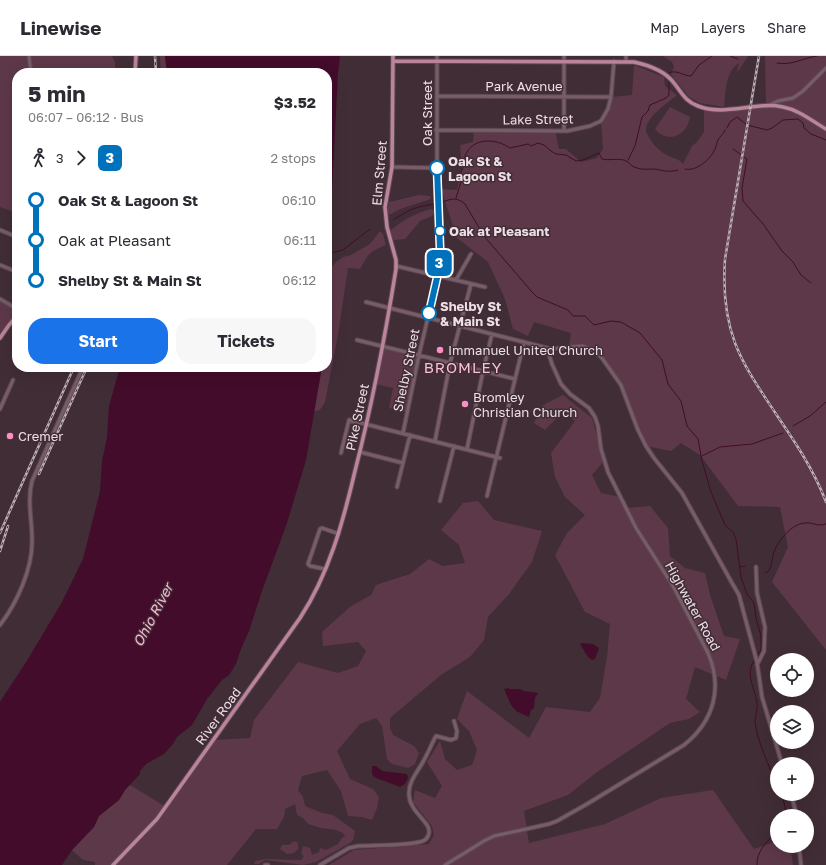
<!DOCTYPE html>
<meta charset="utf-8">
<style>
body{margin:0;font-family:"Golos Text",sans-serif;background:#f7f7f7;color:#2b2b33;height:100vh;display:flex;flex-direction:column;font-size:15px;white-space:nowrap}
*{box-sizing:border-box;margin:0}
p{font-size:13px;color:#7c7c81}
.icon{flex:none;width:22px;height:22px;fill:none;stroke:currentColor;stroke-width:2;stroke-linecap:round;stroke-linejoin:round}
.map{position:relative;flex:1;overflow:hidden}
.side{position:absolute;left:12px;top:12px;width:320px;height:304px;display:flex;flex-direction:column;background:#fff;border-radius:16px;box-shadow:0 4px 16px #0002}
.side>*{flex:none}
.badge{padding:0 8px;border-radius:6px;font-size:14px;line-height:26px}
.buttons{position:absolute;left:770px;top:597px;display:grid;gap:8px}
.buttons a{display:grid;place-items:center;width:44px;height:44px;border-radius:50%;background:#fff;box-shadow:0 4px 16px #0002;font-size:20px}
.map>.badge{position:absolute;translate:-50% -50%;box-shadow:0 0 0 2px #fff}
.legs{display:flex;align-items:center;gap:6px;height:44px;padding:0 16px;font-size:13px}
.legs p{margin-inline-start:auto}
.overview{display:flex;align-items:center;justify-content:space-between;height:68px;padding:0 16px}
h1{font-size:22px;font-weight:700;line-height:30px}
.action{display:flex;gap:8px;margin-top:auto;padding:8px 16px}
.action a{flex:1;height:46px;border-radius:16px;background:#1a73e8;color:#fff;font-size:16px;font-weight:700;line-height:46px;text-align:center}
.action a+a{background:#f7f7f7;color:#2b2b33}
ul{padding:0 16px;list-style:none}
li{display:flex;align-items:center;gap:14px;height:40px;font-size:15px}
li i{display:grid;place-items:center;width:6px;height:100%;margin:0 5px;background:currentColor}
li i::after{content:'';width:10px;height:10px;margin:-5px;border:3px solid;border-radius:50%;background:#fff}
li p{margin-inline-start:auto}
li:first-child i{background:linear-gradient(#0000 50%,currentColor 0)}
li:last-child i{background:linear-gradient(currentColor 50%,#0000 0)}
header{display:flex;align-items:center;gap:24px;box-sizing:border-box;height:56px;padding:0 20px;background:#fff;border-bottom:1px solid #e1e1e2}
header strong{font-size:19px}
nav{display:flex;gap:22px;margin-inline-start:auto;font-size:14px}
.map>svg:first-child{display:block}
.green{fill:#5d3849}
.water{fill:#420c2a}
.lines{fill:none;stroke-linecap:round;stroke-linejoin:round}
.stream{stroke:#420c2a;stroke-width:1}
.minor-casing{stroke:#5d4952;stroke-width:5}
.major-casing{stroke:#5d4952;stroke-width:5.5}
.minor{stroke:#785c68;stroke-width:3}
.major{stroke:#bb839c;stroke-width:3.5}
.rail-casing{stroke:#bfafb6;stroke-width:2.5}
.rail{stroke:#412d36;stroke-width:1;stroke-dasharray:3;stroke-linecap:butt}
.line-1-casing{stroke:#fff;stroke-width:9}
.line-1{stroke:#0072bc;stroke-width:6}
.stop-1-dot{fill:#fff;stroke:#0072bc;stroke-width:2}
.poi-dot{fill:#fc8fc3;stroke:#412d36;stroke-width:1.5}
.labels{text-anchor:middle;stroke-width:3;stroke-linejoin:round;paint-order:stroke}
.street-label{font-size:13px;fill:#eddfe5;stroke:#412d36}
.stop-label{font-size:13px;font-weight:bold;fill:#eddfe5;stroke:#412d36;text-anchor:start}
.poi-label{font-size:13px;fill:#eddfe5;stroke:#412d36;text-anchor:start}
.water-label{font-size:14px;font-style:italic;fill:#feb4d5;stroke:#412d36}
.quarter-label{font-size:15px;letter-spacing:1px;fill:#fcbed9;stroke:#412d36}
</style>
<header>
<strong>Linewise</strong>
<nav><a>Map</a><a>Layers</a><a>Share</a></nav>
</header>
<div class="map">
<svg width="826" height="809" viewBox="0 0 826 809">
<rect width="100%" height="100%" fill="#412d36"/>
<path class="green" d="M0,0H112L115,6V17H17V157L0,151Z
M160,0H165L167,17H161Z
M663,0H748L737,17L739,7C725,16 726,36 724,51L700,47L689,41L671,18L674,11L672,6Z
M765,0H826V594L772,526L788,491L780,451L738,450L700,399L681,387L671,395L646,390L621,329L613,316L593,294L582,290L569,291L571,277L534,266L528,280L513,273L505,243L488,206L457,182L441,133L457,134L462,113L460,89L473,86L474,74H555L559,93H566L581,106L597,102L603,93L601,65L604,61L611,41L632,39L634,9L664,21L665,30L677,39C666,49 646,60 646,75C650,85 657,94 667,99C673,103 679,102 683,108L692,90L697,86L704,76V52L709,53L766,50Z
M670,51L690,61C689,65 688,70 685,73C676,84 663,83 655,73Z
M419,139L430,140L431,142L428,144L400,153L391,158H389L387,156L389,146Z
M431,153L434,154L435,157L432,160L420,165L405,183L394,184L391,180V174C403,164 416,157 431,153Z
M380,175L383,178L386,189C369,196 369,197 360,213L348,212L338,279L325,346L320,354L311,356L314,311H327V237L328,215L337,205L343,201L351,199L370,188Z
M0,243L17,253V260L0,282Z
M383,290L419,299L407,356L389,352L393,332L375,328Z
M563,339L592,362L604,405L592,419L601,437L621,441L626,452L650,450L668,472L670,500L685,512L705,517L710,539L724,580L740,583L726,624L695,611L686,643L700,656L689,663L670,667L597,716L568,739L524,755L529,787L605,768L661,742L713,734L754,793L777,785V790H790L793,809H329L354,794L429,788L434,779L432,770L413,746L415,734L435,742L442,730L427,706L440,685L445,703L457,714L472,709L477,694L469,675L457,663L467,635L529,682L546,651L590,656L600,642L607,601L610,568L585,556L555,499L567,477L585,459L565,441L555,421L551,397L575,365L564,355L545,374L534,367L543,349Z
M478,445L494,464L542,475L532,506L509,538L488,561L484,584L470,601L441,619L390,662V672L393,679L414,690L419,697L415,708L408,712L392,708L387,703L382,670L376,662L360,668L337,695L350,723L373,733L379,741L377,752L372,764L362,761L348,760L341,735L327,714L302,720L298,734L303,741L305,750L322,757L333,759L355,775L353,784L350,787L316,806L303,809L265,804L259,808H254L255,805L265,803L301,804L304,800L301,798L303,790L310,792L312,799L319,796L320,792L326,794L338,788L341,783L345,780L343,777L336,774L321,772L308,768L303,762L297,759L295,748L285,753L284,761L277,773H256L227,809H95V806L83,804L72,794L94,771L99,760L119,744L125,734L130,729L166,751L213,684L250,682L254,664L298,606L338,617L358,610L366,595L358,586L323,590L322,576L351,550L371,539L376,529L410,518L429,503L443,510L465,507L459,489L441,474L463,447Z
M294,785L298,787V793L294,797L287,798L280,793L282,789H289Z"/>
<path class="water" d="M165,0H340L338,17L327,233L331,261L327,284V17H167Z
M120,311H322L306,404L287,467L262,535L249,575L241,593L236,608L229,619L222,624L207,643L192,669L177,681L173,688L164,698L146,708L140,715V718L125,734L119,744L99,760L94,771L72,794L62,809H0V646L28,603L62,546L83,503L100,435L102,405L107,382L109,350Z
M582,587L593,588L599,592L595,603L592,604L588,601L580,588Z
M508,632L510,633H520L524,635L538,637L535,642L534,652L531,654L529,661L516,655L511,649L504,633Z
M372,710H376L382,715L407,718L408,722L405,728L400,731L374,721L372,718Z"/>
<g class="lines">
<path class="stream" d="M730,0L738,3
M777,7C791,10 803,2 817,0
M669,17C676,13 683,20 691,20L699,9L712,0
M727,72L730,66L737,61L747,69L767,74L772,72L783,64L798,63L803,67L804,72L811,78L826,84
M733,93L747,103L742,132L743,145L764,169L772,181L782,195L793,206L801,219L811,227
M628,104L635,90L642,61L648,55L650,49L666,42L669,39V26
M685,113C696,116 711,103 715,93C717,90 716,87 718,84C720,80 724,78 725,74
M456,142L461,126L459,121C460,117 463,113 464,109C465,105 464,100 467,96C476,81 497,83 510,92L528,88L531,90L538,87L544,89L551,95L556,98L566,99L576,105L583,104L599,97L602,103C609,105 615,102 624,104C630,106 631,111 637,112C642,114 648,113 653,113C663,114 667,117 678,114
M440,147C451,143 455,140 465,148L484,180L532,236L537,241L568,254L573,260H585L594,269L611,265L621,266L640,277L662,304L668,328L681,345L687,370L698,383L702,405L711,436L725,469L733,476L736,483L741,521L747,538L754,547L756,562L761,580V594L757,600
M393,164C410,153 417,150 437,148
M327,198L343,194L370,173
M793,370L810,360L826,346
M702,400L720,391L752,388L783,377
M740,511L745,510
M765,517L769,515C772,509 772,502 774,496C778,485 791,468 805,467C813,466 817,471 826,468
M755,603C744,619 755,631 757,647C758,653 755,660 755,666C756,681 770,714 777,728
M782,738L787,760
M757,809C756,795 768,785 777,775"/>
<g class="minor-casing">
<path id="minor" d="M29,0L31,17
M626,0V5
M437,40L611,41
M768,50L778,45L793,42L803,35L826,12
M436,74L567,75L590,70L601,65L608,53L611,41L614,5
M564,74V0
M392,111L437,112
M0,174L17,181
M0,209L17,216
M396,210L485,231
M456,224L471,198
M0,243L17,253
M366,246L551,293L582,290L593,294L602,302L621,329L638,374L646,390L654,402L682,437L732,527L739,539L743,554L757,606L762,641L782,708
M357,284L515,323
M0,353L13,324
M403,377L419,299L438,219L440,181L437,121V0
M435,385L450,307L471,228
M467,393L483,315L492,278
M360,396L403,407
M341,397L349,364L500,402
M397,431L410,379
M487,440L524,286
M440,445L454,390
M756,511L757,537L765,571L764,595L757,609
M325,513L310,510L308,508L320,473L322,472L339,478
M0,569C17,547 33,512 32,483C32,464 27,444 32,425L83,311
M791,738L797,760
M799,790L801,809
M265,809H268
M320,809L349,792L358,790C374,789 409,790 423,785C429,782 431,775 427,769C420,759 409,751 409,738C408,725 420,713 425,702C429,695 432,687 436,680L451,684L456,682L457,675L454,665
M445,809L484,785L494,780L549,768L557,765L587,748L684,689C714,665 723,632 708,597L673,530L636,472L608,416L601,393L598,370L595,361L589,352L570,338L561,328L552,308L547,292"/>
</g>
<g class="major-casing">
<path id="major" d="M393,5L634,6C648,9 665,15 674,27C682,37 685,45 698,50C725,61 755,45 783,51C799,54 812,65 826,73
M135,17L136,0
M0,282L9,269L17,260
M113,809L157,763L300,562C329,518 343,466 355,415C372,349 385,281 396,213V204L387,171L385,151L392,111L393,0"/>
</g>
<use href="#minor" class="minor"/>
<use href="#major" class="major"/>
<g class="rail-casing">
<path id="rail" d="M155,0L156,17
M759,0L725,203C723,232 725,260 735,287C745,313 761,335 776,358C795,386 814,414 826,446
M39,418L87,311
M0,477L74,311
M0,495L8,470"/>
</g>
<use href="#rail" class="rail"/>
</g>
<g class="lines">
<g class="line-1-casing">
<path id="line-1" d="M429,257L437,222L440,192L437,112"/>
</g>
<use href="#line-1" class="line-1"/>
</g>
<g class="stop-1-dot">
<circle cx="437" cy="112" r="7"/>
<circle cx="440" cy="175" r="5"/>
<circle cx="429" cy="257" r="7"/>
</g>
<g class="poi-dot">
<circle cx="440" cy="294" r="4"/>
<circle cx="465" cy="348" r="4"/>
<circle cx="10" cy="380" r="4"/>
</g>
<g class="labels">
<g class="street-label">
<text x="524" y="35">Park Avenue</text>
<text transform="translate(427 57) rotate(-90)" y="5">Oak Street</text>
<text transform="translate(538 63) rotate(-1)" y="5">Lake Street</text>
<text transform="translate(379 117) rotate(-85)" y="5">Elm Street</text>
<text transform="translate(406 314) rotate(-78)" y="5">Shelby Street</text>
<text transform="translate(357 361) rotate(-78)" y="5">Pike Street</text>
<text transform="translate(693 550) rotate(61)" y="5">Highwater Road</text>
<text transform="translate(218 660) rotate(-54)" y="5">River Road</text>
</g>
<g class="stop-label">
<text x="448" y="110">Oak St &amp;<tspan x="448" dy="15">Lagoon St</tspan></text>
<text x="449" y="180">Oak at Pleasant</text>
<text x="440" y="255">Shelby St<tspan x="440" dy="15">&amp; Main St</tspan></text>
</g>
<g class="poi-label">
<text x="448" y="299">Immanuel United Church</text>
<text x="473" y="346">Bromley<tspan x="473" dy="15">Christian Church</tspan></text>
<text x="18" y="385">Cremer</text>
</g>
<g class="water-label">
<text transform="translate(153 559) rotate(-62)" y="5">Ohio River</text>
</g>
<g class="quarter-label">
<text x="463" y="317">BROMLEY</text>
</g>
</g>
</svg>
<div class="buttons">
<a><svg class="icon" aria-label="locate" viewBox="0 0 24 24"><circle cx="12" cy="12" r="6"/><path d="M12 2v4M12 18v4M2 12h4M18 12h4"/></svg></a>
<a><svg class="icon" aria-label="layers" viewBox="0 0 24 24"><path d="M12 4l9 5-9 5-9-5zM3 14l9 5 9-5"/></svg></a>
<a>+</a>
<a>−</a>
</div>
<b class="badge" style="left:439px;top:207px;background:#0072bc;color:#fff">3</b>
<section class="side">
<div class="overview"><div><h1>5 min</h1><p>06:07 – 06:12 · Bus</p></div><b>$3.52</b></div>
<div class="legs"><svg class="icon" aria-label="walk" viewBox="0 0 24 24"><circle cx="13" cy="4" r="2"/><path d="M13 8l-2 6 4 7M11 14l-3 7M7 12l3-4h3l4 4"/></svg>3<svg class="icon" aria-label="forward" viewBox="0 0 24 24"><path d="M9 5l7 7-7 7"/></svg><b class="badge" style="background:#0072bc;color:#fff">3</b><p>2 stops</p></div>
<ul>
<li><i style="color:#0072bc"></i><b>Oak St &amp; Lagoon St</b><p>06:10</p></li>
<li><i style="color:#0072bc"></i><span>Oak at Pleasant</span><p>06:11</p></li>
<li><i style="color:#0072bc"></i><b>Shelby St &amp; Main St</b><p>06:12</p></li>
</ul>
<div class="action"><a>Start</a><a>Tickets</a></div>
</section>
</div>
